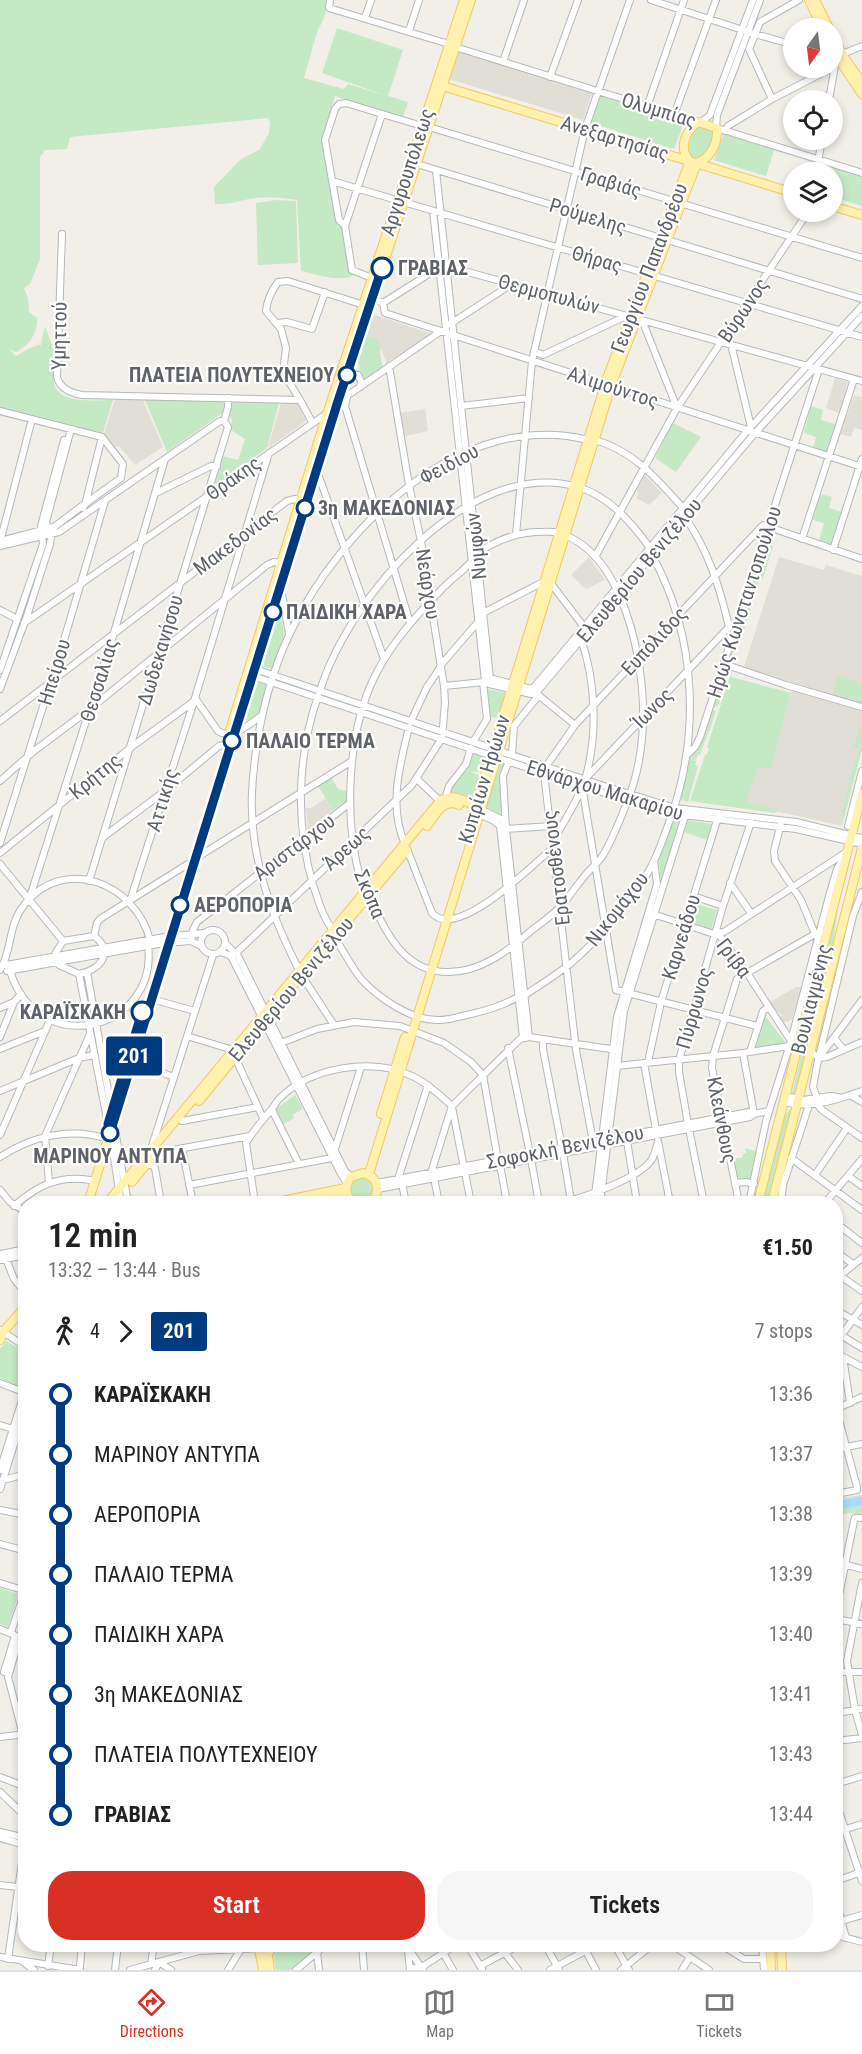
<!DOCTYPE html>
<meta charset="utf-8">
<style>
body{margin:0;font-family:"Roboto Condensed",sans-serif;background:#f6f6f6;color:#222;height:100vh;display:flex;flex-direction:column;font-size:22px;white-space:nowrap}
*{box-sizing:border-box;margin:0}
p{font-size:20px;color:#767676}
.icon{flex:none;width:33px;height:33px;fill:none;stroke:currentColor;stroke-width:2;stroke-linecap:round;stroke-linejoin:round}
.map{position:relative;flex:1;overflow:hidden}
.panel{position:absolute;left:18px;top:1196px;width:825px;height:756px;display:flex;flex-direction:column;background:#fff;border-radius:24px;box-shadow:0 3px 9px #0003}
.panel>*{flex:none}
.badge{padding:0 12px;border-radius:4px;font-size:21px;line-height:39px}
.needle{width:39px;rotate:194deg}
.controls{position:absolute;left:783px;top:18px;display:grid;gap:12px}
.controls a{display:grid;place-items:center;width:60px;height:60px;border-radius:50%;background:#fff;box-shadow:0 3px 9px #0003;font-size:30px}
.map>.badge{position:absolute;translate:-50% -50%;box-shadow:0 0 0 3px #fff}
.legs{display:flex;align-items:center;gap:9px;height:66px;padding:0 30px;font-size:20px}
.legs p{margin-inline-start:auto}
.summary{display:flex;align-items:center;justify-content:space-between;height:102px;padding:0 30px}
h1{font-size:33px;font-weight:600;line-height:45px}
.action{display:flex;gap:12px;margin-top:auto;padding:12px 30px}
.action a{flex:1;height:69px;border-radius:24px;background:#d93025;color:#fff;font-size:24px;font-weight:600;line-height:69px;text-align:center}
.action a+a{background:#f6f6f6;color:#222}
ul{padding:0 30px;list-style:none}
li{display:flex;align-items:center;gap:21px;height:60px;font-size:22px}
li i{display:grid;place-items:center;width:9px;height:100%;margin:0 8px;background:currentColor}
li i::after{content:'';width:15px;height:15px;margin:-8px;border:4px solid;border-radius:50%;background:#fff}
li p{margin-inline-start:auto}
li:first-child i{background:linear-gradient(#0000 50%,currentColor 0)}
li:last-child i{background:linear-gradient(currentColor 50%,#0000 0)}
.tab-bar{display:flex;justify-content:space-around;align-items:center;height:84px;border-top:2px solid #e0e0e0;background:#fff;font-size:16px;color:#767676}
.tab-bar a{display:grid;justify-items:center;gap:3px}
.tab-bar .current{color:#d93025}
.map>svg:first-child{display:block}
.education{fill:#e1ded6}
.green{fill:#c5e8c5}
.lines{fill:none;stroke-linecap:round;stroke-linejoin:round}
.river{stroke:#aadaff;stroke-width:8}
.minor-casing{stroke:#b5b8bc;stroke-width:8}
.major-casing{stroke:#f2c960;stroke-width:10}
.minor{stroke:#fff;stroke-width:6}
.major{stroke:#fff2af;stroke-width:8}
.line-1-casing{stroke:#fff;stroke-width:14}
.line-1{stroke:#003b80;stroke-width:9}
.stop-1-dot{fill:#fff;stroke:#003b80;stroke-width:3}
.labels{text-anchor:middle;stroke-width:4.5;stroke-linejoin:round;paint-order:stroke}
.street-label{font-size:20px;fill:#5f6368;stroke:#fff}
.stop-label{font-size:20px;font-weight:bold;fill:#5f6368;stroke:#fff;text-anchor:start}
</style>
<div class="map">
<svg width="862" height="1970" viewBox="0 0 862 1970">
<rect width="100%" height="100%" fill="#f1efe8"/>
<path class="education" d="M458,51L592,93L583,120L449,79Z
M372,314L429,333L430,336L422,339V342L395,360L393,358L387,363L381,348L365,336Z
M835,378L848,382L839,413L826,408Z
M854,395L862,397V430L854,428L851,437L840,434Z
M115,399L143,400L163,447L135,465L119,446L116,448L104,434Z
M281,403H297L306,421L268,448Z
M425,409L428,431L405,436L400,413Z
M645,475L662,493L649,505L636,498L639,494L637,492L638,488Z
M589,557L605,580L586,589L571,575Z
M779,557L824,570L826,565L862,576V704L744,667Z
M792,690L862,710V748L842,826L785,813L744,808L758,765L771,769Z
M326,798L333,810L308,830L306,808H311Z
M796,987H801L792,1019L787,1022L781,1021L779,1018L782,1016L779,1012L777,1013L770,1002Z"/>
<path class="green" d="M0,0H328L324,18L317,32L304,78L344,89L348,84L387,96L322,73L337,28L403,50L388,96L408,102L403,117L335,96L322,141L342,227L350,271L355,275C339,283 317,274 301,271L297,200C281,197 264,196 249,199C235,202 230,204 215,204L214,187L241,159L259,150L269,133L270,123L268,118L70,137L67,149L45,150L40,157V259L30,284L24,288L28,298L29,312L37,318C38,333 29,346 16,352L9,349L16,356C24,352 32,345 41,345L44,329L46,328C48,336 52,343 53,350C55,361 52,373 54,383C58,405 97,400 113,400L102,436L0,410Z
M600,96L684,122L674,149L591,123Z
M701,126L713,130C715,141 704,166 690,156C687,146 691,131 701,126Z
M724,134L774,150L766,176L714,160Z
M822,165L862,177V206L833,197L832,172H821Z
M276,200L296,201L298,263L258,265L256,203Z
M364,336L377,339L381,348L380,353L383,368L365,381L358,373L360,365L355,363Z
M145,400L279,403L267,448L215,486L222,456L238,460L245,439L231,430L232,419L221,414L167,452Z
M811,406L823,410L821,420L835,424L827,452L813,448L816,437L804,433Z
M673,423L701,437L676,472L655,458Z
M820,494L832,497L829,508L842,512L832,545L819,541L824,523L813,520Z
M765,543L773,546L763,578L759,581L741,640H738L729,663L727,662Z
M279,604L284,635L272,669L260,666Z
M725,669H730L718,706L714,707L713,710L716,711L709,732H706L708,733L700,755H698L696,760H692L696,761L695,765L698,766L688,802L684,801L683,798L682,801L680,800L689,757L703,739Z
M732,670L731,677L791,693L771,769L758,766L746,802L774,810L775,808L778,809L775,813L690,801L705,755H707L709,748L707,747Z
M838,675L862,684V702L833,693Z
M256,681L267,685L259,713L243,723L242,721L246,719Z
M486,689L506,693L499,718L489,717Z
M859,727L862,728V748L844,818L840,821L858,748L853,746L856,742Z
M474,753L485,758L483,763H481L483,765L481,770L478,769L477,772L468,771L481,776L474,800L452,793L450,789L464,771H467Z
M502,763H505L500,773V779L504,816L486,807L499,764Z
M331,777L338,789L347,791L346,801L333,810L318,786Z
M674,818L681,819L661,882L658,857Z
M687,820L712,824L707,840L684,832Z
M696,904L717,910L711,930L690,923Z
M838,907L832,952L796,1094L792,1093Z
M765,1016L786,1043L754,1049Z
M295,1095L303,1109L292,1115L294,1118L284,1124L276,1109Z
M792,1107L767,1203H762L784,1117Z
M745,1148L758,1152L752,1178H740L736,1176L733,1159L743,1157V1154L746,1153Z
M349 1189a12 12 0 1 1 24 0a12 12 0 1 1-24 0Z
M6,1341L25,1352V1367L19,1387L0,1378V1349Z
M862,1495V1515L848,1513L836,1516V1499Z
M0,1588L19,1594L8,1627L0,1624Z
M288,1944H321L291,1970H276L273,1955Z"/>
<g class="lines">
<path class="river" d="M836,1506L862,1501"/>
<g class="minor-casing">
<path id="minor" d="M330,0L329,8L449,44
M651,0L755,34L794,45
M365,18L371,0
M409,31L419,0
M455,47L698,122
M840,55L862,46
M503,62L524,0
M550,77L578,0
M772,99L749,49L760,22L799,0
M829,100L835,66
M647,107L684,0
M674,115L716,0
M700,123L710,115L753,0
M429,127L862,258
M716,128L717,115L760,0
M717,128L862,173
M725,131L728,126L772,99L832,68
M417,164L862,299
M436,170L490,678
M816,172L822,140
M332,181L862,337
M433,211L485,681L489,684L531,694L536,693L755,433L862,316
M345,226L382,114
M62,234L57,377C60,389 71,393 82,395L300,400L312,422
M372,278L352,270L345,226L339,220L325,140L335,109L339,104L346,103L422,126
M373,298L383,303L385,313L862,467
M383,303L435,270L446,266L862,381
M642,320L677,408
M277,323L287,322L312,329L325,292
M450,324L512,284
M731,344L751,427
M534,351L543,355L626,316
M347,377L352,374L358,375L361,381L360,387
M347,397L345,406L410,623
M300,400L289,382L284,364L286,348L281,329L266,311C267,301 272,290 278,282L288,281L364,305
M338,402L441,331
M461,406L529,398
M0,411L102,437L123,464L121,478L82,506
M224,421L228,407V398
M595,440C634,451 657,479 683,508
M317,471L384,659
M156,493L211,466H217
M85,505L102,437
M684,516C708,549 720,588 729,627
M536,532C544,532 552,531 559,533C625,553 645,664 643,723C642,749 637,778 627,802C620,820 613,839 603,855C599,862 593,866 588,872C579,882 572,893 563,904C554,914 543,922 532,930C508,951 480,973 446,972C411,971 393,945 379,917C372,905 364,893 361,881C343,820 347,728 377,672C393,641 417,615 441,590C450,580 461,573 470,563C474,558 477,553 482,550C498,540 517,533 536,532Z
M516,535L532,361L585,129L630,0
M802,539L854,379
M0,541L54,527L82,506L83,508
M0,542L32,419
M0,546L59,532L220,421H224
M833,550L862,459
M595,557L677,408L808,212
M281,588L289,634
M0,610L17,619
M24,623L329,412
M724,664L786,685L862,707
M440,666L478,622L483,613L545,581L550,582L584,627
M255,669L607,787L675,808L796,822L862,838
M0,670L43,544L41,526L64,440
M253,676L582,786L668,813L796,829L862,844
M490,678L531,689L535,686L748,430L862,306
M444,686L484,682
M0,689L27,616L50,544L51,538L46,522L71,429
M320,691C348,598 470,455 578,487C609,496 632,523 650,548
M537,694L575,725
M318,696C297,757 295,826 314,888C319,902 323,918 333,930
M195,698L218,731C231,740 249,725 261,716
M0,721L287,501L295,499L300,500
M411,721L427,687L440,668
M473,742L487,719L483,682
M512,754L514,726L539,695
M687,755L695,747L700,737L819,369
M509,761L503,776L506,829L529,1037
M417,779L440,801
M585,779L729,627L735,629
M0,781L34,751L90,709L267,565L274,562L281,563
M582,786L616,990L757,1026
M446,796L449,786L466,764L471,748
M480,809L503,820L506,825
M479,814L494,821L500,826L523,1038
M781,823L774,851L775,861L801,900L815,934H817
M848,826L862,771
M504,829L552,826
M102,838L165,791L219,746L225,745
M553,841C563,823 579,799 585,780C598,735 596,682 581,639
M0,843L64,640L105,501
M405,844C388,807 400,764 409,727
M407,849L432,913C457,942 533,864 554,847
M0,853L130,748L193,702
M196,858L352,761
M0,864L63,941
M89,881L228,427L224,421
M730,883L751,913
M693,896L723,906
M29,900L113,636L165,459
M130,901L195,698L269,453
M650,913L720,936L747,973L791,1041
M201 942a12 12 0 1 1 24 0a12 12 0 1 1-24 0Z
M717,933L724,932L845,853
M94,936C116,952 99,971 79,974L59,965L55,954L63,941Z
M94,936L97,923L100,919L188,864
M334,937C344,951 351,967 362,980C380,999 412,1021 439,1020C450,1020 460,1016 471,1014C489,1010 502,1006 518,997
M191,941L193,930L197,922L350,803
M225,943L238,956L345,1171L351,1177
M220,952L229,955L232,958L341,1174L347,1183
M236,953L412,785L442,738L445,703L444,686L421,541L409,485L389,366
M0,966L165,937L204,933
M0,970C13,949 7,927 24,905C63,855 135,882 150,940
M299,970C271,915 249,855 252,792C255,738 267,682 290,633C340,528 461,408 588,440
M7,971L164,943L191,941L201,946
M10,971C39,1062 159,1030 148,945
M87,972L128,1203
M79,974L112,1145L121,1203
M302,976L334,1025
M525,995C540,985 556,975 570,964C597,941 629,904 647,874C656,860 661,844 667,828C701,740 698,639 652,555
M151,999L195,1011
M0,1008L14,1002
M187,1036L233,1050
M0,1037L14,1002L21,994
M834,1038L844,1050
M543,1039V1049L562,1148
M281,1043L317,1029L354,1022L400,1026L444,1043L471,1062L483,1075L498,1160
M508,1048L530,1154
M0,1049L45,1031
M810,1051L819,1058L827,1057L862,1042
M750,1052L763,1011L768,1008
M743,1053L754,1114
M821,1055L862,1000
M235,1057L263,1118
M132,1062L174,1077
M648,1062L661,1002L718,817
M644,1063L656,1130
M616,1066L743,1053L789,1046
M0,1091L79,1058L94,1055
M850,1095L862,1102
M786,1096L803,1100L831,1096L838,1097
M817,1098L813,1087L817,1065L853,916L862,892
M784,1102C811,1109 836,1100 862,1091
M817,1104L822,1110L862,1138
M452,1107L471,1203
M272,1110L299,1164
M182,1121L258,1107
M0,1135L50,1020
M627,1141L637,1203
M658,1141L670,1203
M593,1142L576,1050L544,773L547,765L575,725L763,525L862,559
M152,1146L213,955
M182,1148L193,1203
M156,1153L250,1136
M563,1153L571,1201
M0,1157C32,1136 70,1127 108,1139
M791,1158L862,1210
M531,1159L539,1203
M146,1165H152L155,1168L161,1203
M500,1165L507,1203
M431,1173L452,1106L520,1039L529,1037L617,1050
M815,1175L847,1128
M848,1176L862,1186
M434,1178L439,1203
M398,1179L428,1085
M49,1182L45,1136L90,1034
M377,1183L749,1112L754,1114L769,1111
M735,1183L746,1182L754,1184
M402,1184L406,1203
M189,1185L332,1158L361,1067
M378,1189L750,1117L754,1114
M0,1190L10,1202L26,1212
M255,1203L246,1143C253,1131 262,1121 271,1110C274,1107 276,1102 279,1099C310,1067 372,1057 412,1076C427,1083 440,1095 452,1106
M563,1203C584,1197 641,1178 652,1159C655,1154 656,1147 658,1142
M594,1203L617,1017L657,884L654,861
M600,1203L624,1011L685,816
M704,1203L688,1124L679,1072V1060L723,906L751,822
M739,1203L712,1068L713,1056L737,979L741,975L747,973L815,934
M749,1203L766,1121L791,1041L829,896L837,869L844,857
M781,1203L783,1185L809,1105
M825,1203L862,1159
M14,1206C38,1185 59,1175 90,1180
M836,1223L862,1243
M836,1252L853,1264
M0,1254L26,1249
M6,1259L14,1279L26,1294
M0,1260L26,1255
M836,1273L862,1291
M836,1279L862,1258
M836,1310L862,1325
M0,1330L26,1347
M836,1332L862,1348
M836,1343L862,1307
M836,1353L862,1367
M843,1357L850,1403
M0,1383L26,1393
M836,1409L857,1487V1490L836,1494
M836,1409L862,1397
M0,1425L13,1429
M836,1449L862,1444
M0,1470L26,1388
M3,1480L26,1474
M0,1489L26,1406
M0,1510L26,1515
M0,1544L26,1551
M836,1562L862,1569
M0,1583L26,1591
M862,1583L847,1661L855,1710L862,1735
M836,1610L854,1521L855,1518H862
M836,1619L862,1624
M0,1629L26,1640
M11,1632L25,1591
M18,1643L8,1677L23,1735
M4,1672L15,1636
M836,1672H862
M836,1704L838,1713
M836,1713L862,1709
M0,1737L26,1734
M836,1741L862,1738
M0,1777L26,1787
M836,1784L862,1776
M0,1792L26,1817
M836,1802L862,1881
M0,1832L26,1838
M836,1832L862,1824
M0,1838L25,1845
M836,1881L861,1872
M0,1885L26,1888
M836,1901L846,1938
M841,1921L862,1915
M836,1935L862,1942
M362,1944L364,1970
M438,1944L453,1970
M467,1944L482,1969
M498,1944L518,1970
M545,1944L559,1970
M582,1944L596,1970
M614,1944L629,1970
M671,1944L709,1970
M720,1944L744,1959H763
M762,1944L764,1970
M408,1948L423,1970
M408,1951L410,1970
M317,1952L319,1970
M266,1954L280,1944
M0,1957L80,1970
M8,1959L26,1835
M23,1962L34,1970
M151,1964L154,1944
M48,1966L51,1944
M80,1966L82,1944
M480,1966L521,1944
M410,1969L422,1967L457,1944
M115,1970L118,1944
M130,1970L199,1951L259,1948
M155,1970L159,1962L171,1970
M228,1970L241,1949
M296,1970L327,1944
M550,1970L598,1944
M621,1970L653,1944
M682,1970L690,1957"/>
</g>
<g class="major-casing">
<path id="major" d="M809,0L822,28
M815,0L829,28
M832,35L842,54L862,83
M832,49L862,94
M439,85L794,193
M832,206L862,215
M230,730L325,420L464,0
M477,801L607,378L690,161
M427,826C436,814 443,798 459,805
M338,932L407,850
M286,994L328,944
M199,1101L265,1020
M381,1114L405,1037
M369,1174L611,386L697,163C711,158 718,143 717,128L698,122C685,131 678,149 690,161
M132,1182L156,1152
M88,1203L338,401L471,0
M107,1203L440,801C452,791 468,803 480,809
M272,1203L346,1188
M302,1203L347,1195
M354,1203C345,1196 344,1186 351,1177L363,1173C379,1177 382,1193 369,1203
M758,1203L862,794
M772,1203L862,848
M0,1340L3,1332L26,1306
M258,1944L263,1970
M266,1944L270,1970
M770,1944L771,1970
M781,1944L782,1970"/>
</g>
<use href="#minor" class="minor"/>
<use href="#major" class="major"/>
</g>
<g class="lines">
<g class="line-1-casing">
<path id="line-1" d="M142,1012L108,1124L110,1133L338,401L382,268"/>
</g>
<use href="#line-1" class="line-1"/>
</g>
<g class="stop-1-dot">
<circle cx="382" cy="268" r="10"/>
<circle cx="347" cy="375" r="8"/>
<circle cx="305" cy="508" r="8"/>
<circle cx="273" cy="612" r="8"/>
<circle cx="232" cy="741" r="8"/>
<circle cx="180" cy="905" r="8"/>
<circle cx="142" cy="1012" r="10"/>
<circle cx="110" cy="1133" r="8"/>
</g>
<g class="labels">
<g class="street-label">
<text transform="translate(659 110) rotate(17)" y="7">Ολυμπίας</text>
<text transform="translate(615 138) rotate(17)" y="7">Ανεξαρτησίας</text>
<text transform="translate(407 172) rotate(-72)" y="7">Αργυρουπόλεως</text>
<text transform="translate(611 182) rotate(17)" y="7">Γραβιάς</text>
<text transform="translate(588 216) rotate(17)" y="7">Ρούμελης</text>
<text transform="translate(597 259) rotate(16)" y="7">Θήρας</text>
<text transform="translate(649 268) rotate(-69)" y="7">Γεωργίου Παπανδρέου</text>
<text transform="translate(549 294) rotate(15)" y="7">Θερμοπυλών</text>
<text transform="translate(743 310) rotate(-56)" y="7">Βύρωνος</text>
<text transform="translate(59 336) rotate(-89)" y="7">Υμηττού</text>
<text transform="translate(613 387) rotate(18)" y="7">Αλιμούντος</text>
<text transform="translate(449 464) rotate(-28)" y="7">Φειδίου</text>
<text transform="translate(233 478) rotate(-35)" y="7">Θράκης</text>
<text transform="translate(235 541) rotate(-37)" y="7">Μακεδονίας</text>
<text transform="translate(476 546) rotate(-96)" y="7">Νυμφών</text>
<text transform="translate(639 570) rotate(-50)" y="7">Ελευθερίου Βενιζέλου</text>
<text transform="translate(428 584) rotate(81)" y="7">Νεάρχου</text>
<text transform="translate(744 602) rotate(-72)" y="7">Ηρώς Κωνσταντοπούλου</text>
<text transform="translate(654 641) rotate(-47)" y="7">Ευπόλιδος</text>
<text transform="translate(160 650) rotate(-73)" y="7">Δωδεκανήσου</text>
<text transform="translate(54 672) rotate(-73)" y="7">Ηπείρου</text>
<text transform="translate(99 680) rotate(-73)" y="7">Θεσσαλίας</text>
<text transform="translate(652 708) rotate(-45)" y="7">Ίωνος</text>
<text transform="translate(95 776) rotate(-39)" y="7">Κρήτης</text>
<text transform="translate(484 779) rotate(-73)" y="7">Κυπρίων Ηρώων</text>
<text transform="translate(605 790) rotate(17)" y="7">Εθνάρχου Μακαρίου</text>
<text transform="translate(162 800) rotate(-73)" y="7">Αττικής</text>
<text transform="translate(294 847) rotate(-37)" y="7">Αριστάρχου</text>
<text transform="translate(346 848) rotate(-42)" y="7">Άρεως</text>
<text transform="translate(556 868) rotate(-97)" y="7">Ερατοσθένους</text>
<text transform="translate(370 894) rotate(67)" y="7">Σκόπα</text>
<text transform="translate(617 909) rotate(-52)" y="7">Νικομάχου</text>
<text transform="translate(681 937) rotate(-73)" y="7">Καρνεάδου</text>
<text transform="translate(734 958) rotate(53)" y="7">Γρίβα</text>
<text transform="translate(291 989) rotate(-50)" y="7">Ελευθερίου Βενιζέλου</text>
<text transform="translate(811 999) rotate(-76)" y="7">Βουλιαγμένης</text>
<text transform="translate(694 1008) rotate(-74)" y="7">Πύρρωνος</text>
<text transform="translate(722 1120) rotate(79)" y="7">Κλεάνθους</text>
<text transform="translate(565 1147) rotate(-11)" y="7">Σοφοκλή Βενιζέλου</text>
</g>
<g class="stop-label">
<text x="398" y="275">ΓΡΑΒΙΑΣ</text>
<text x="334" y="382" text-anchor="end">ΠΛΑΤΕΙΑ ΠΟΛΥΤΕΧΝΕΙΟΥ</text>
<text x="318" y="515">3η ΜΑΚΕΔΟΝΙΑΣ</text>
<text x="286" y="619">ΠΑΙΔΙΚΗ ΧΑΡΑ</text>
<text x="246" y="748">ΠΑΛΑΙΟ ΤΕΡΜΑ</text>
<text x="194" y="912">ΑΕΡΟΠΟΡΙΑ</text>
<text x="126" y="1019" text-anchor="end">ΚΑΡΑΪΣΚΑΚΗ</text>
<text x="110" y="1163" text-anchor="middle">ΜΑΡΙΝΟΥ ΑΝΤΥΠΑ</text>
</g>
</g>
</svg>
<div class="controls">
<a><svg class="needle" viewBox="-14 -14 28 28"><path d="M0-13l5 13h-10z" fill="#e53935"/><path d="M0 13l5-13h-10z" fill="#767676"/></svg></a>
<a><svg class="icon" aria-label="locate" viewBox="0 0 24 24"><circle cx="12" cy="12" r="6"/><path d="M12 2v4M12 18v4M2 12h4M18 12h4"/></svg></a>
<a><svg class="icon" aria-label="layers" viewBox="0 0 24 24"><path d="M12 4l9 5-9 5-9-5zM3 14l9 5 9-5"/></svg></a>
</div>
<b class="badge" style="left:134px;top:1056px;background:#003b80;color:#fff">201</b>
<section class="panel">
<div class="summary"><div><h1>12 min</h1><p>13:32 – 13:44 · Bus</p></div><b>€1.50</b></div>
<div class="legs"><svg class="icon" aria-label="walk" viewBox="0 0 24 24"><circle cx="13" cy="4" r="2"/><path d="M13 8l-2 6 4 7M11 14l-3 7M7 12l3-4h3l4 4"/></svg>4<svg class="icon" aria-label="forward" viewBox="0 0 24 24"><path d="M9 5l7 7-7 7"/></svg><b class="badge" style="background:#003b80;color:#fff">201</b><p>7 stops</p></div>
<ul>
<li><i style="color:#003b80"></i><b>ΚΑΡΑΪΣΚΑΚΗ</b><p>13:36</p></li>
<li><i style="color:#003b80"></i><span>ΜΑΡΙΝΟΥ ΑΝΤΥΠΑ</span><p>13:37</p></li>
<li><i style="color:#003b80"></i><span>ΑΕΡΟΠΟΡΙΑ</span><p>13:38</p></li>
<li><i style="color:#003b80"></i><span>ΠΑΛΑΙΟ ΤΕΡΜΑ</span><p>13:39</p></li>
<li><i style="color:#003b80"></i><span>ΠΑΙΔΙΚΗ ΧΑΡΑ</span><p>13:40</p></li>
<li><i style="color:#003b80"></i><span>3η ΜΑΚΕΔΟΝΙΑΣ</span><p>13:41</p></li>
<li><i style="color:#003b80"></i><span>ΠΛΑΤΕΙΑ ΠΟΛΥΤΕΧΝΕΙΟΥ</span><p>13:43</p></li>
<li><i style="color:#003b80"></i><b>ΓΡΑΒΙΑΣ</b><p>13:44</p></li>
</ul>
<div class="action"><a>Start</a><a>Tickets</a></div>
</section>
</div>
<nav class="tab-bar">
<a class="current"><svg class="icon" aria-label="directions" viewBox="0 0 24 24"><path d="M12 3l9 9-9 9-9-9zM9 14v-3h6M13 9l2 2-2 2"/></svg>Directions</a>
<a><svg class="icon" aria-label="map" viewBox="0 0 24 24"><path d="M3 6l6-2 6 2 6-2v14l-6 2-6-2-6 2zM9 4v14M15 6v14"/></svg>Map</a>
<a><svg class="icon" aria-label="tickets" viewBox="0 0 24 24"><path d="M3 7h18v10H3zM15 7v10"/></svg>Tickets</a>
</nav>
